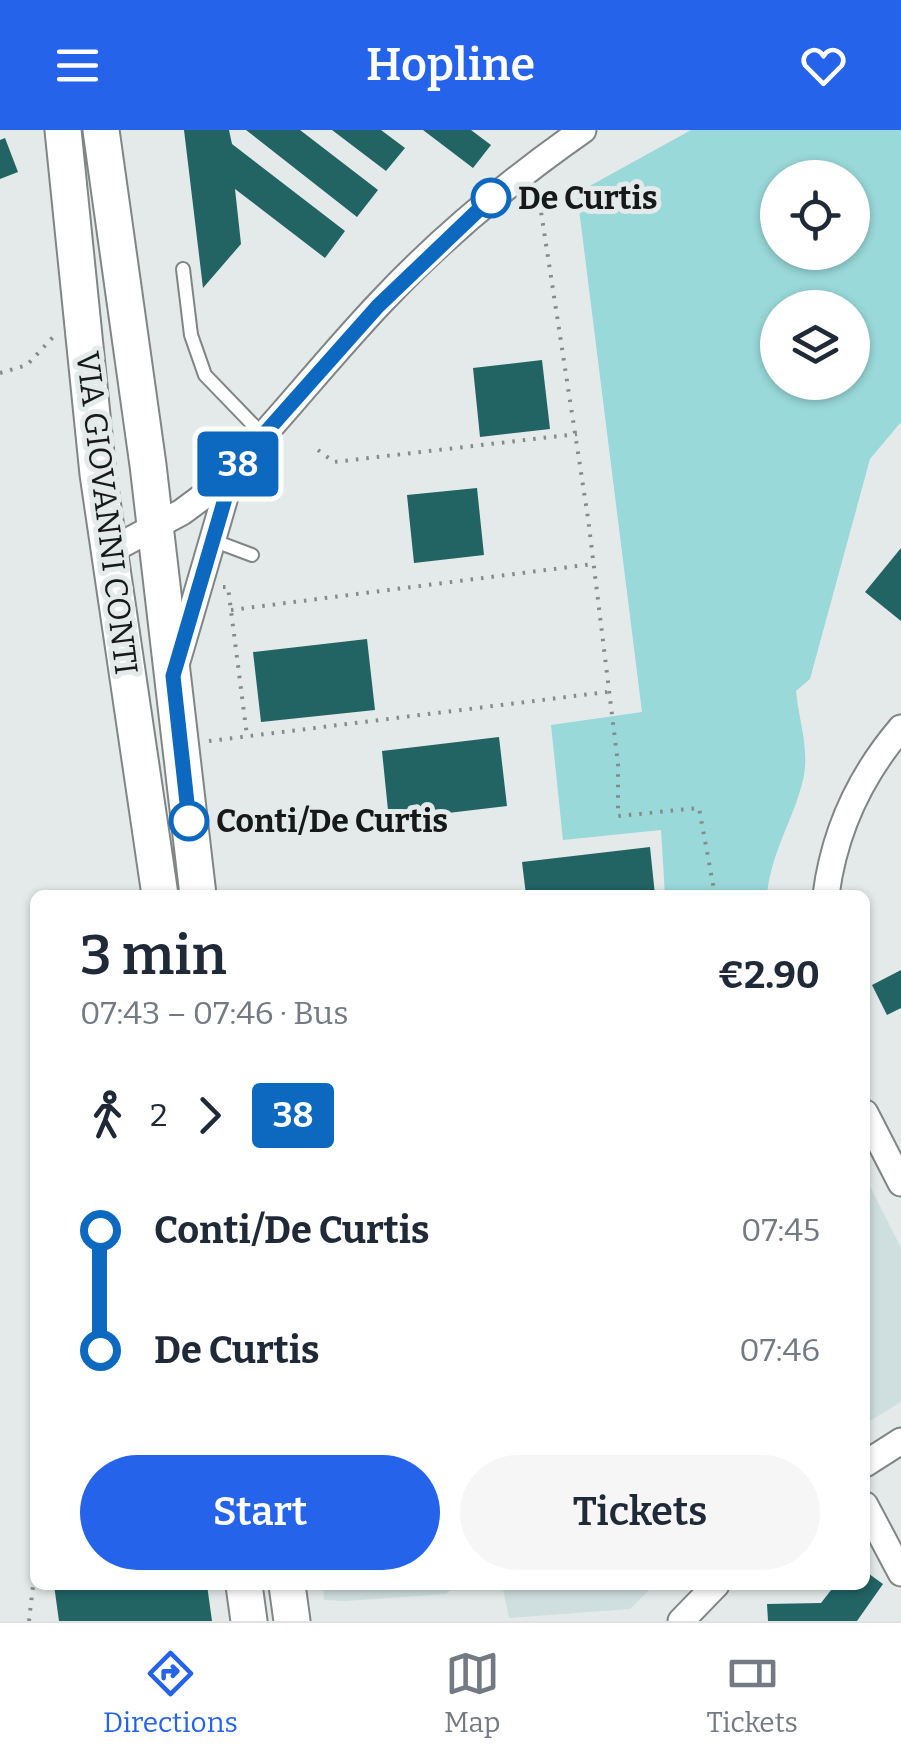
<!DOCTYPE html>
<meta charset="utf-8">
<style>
body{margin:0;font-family:Bitter,serif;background:#f6f6f7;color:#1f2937;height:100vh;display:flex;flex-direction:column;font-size:38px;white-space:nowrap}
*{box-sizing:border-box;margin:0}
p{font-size:32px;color:#747a83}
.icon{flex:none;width:55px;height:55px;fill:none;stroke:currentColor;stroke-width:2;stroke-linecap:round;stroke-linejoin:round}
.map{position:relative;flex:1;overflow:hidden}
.sheet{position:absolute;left:30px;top:760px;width:840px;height:700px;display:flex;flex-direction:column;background:#fff;border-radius:15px;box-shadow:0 2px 8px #0004}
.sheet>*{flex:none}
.badge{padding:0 20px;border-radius:8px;font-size:35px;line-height:65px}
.controls{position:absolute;left:760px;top:30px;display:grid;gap:20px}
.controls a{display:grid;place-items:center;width:110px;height:110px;border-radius:50%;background:#fff;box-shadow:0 2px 8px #0004;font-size:50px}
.map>.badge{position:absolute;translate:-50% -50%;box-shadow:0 0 0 5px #fff}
.legs{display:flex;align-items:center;gap:15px;height:110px;padding:0 50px;font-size:32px}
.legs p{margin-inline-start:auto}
.summary{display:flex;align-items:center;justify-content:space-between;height:170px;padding:0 50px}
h1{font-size:55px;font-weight:600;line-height:75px}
.primary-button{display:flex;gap:20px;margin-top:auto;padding:20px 50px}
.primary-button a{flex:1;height:115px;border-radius:60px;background:#2563eb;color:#fff;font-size:40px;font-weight:600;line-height:115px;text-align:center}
.primary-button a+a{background:#f6f6f7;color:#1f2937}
ul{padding:0 50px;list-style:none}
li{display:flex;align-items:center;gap:35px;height:120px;font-size:38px}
li i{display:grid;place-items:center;width:15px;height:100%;margin:0 12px;background:currentColor}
li i::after{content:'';width:25px;height:25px;margin:-12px;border:8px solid;border-radius:50%;background:#fff}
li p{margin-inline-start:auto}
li:first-child i{background:linear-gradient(#0000 50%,currentColor 0)}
li:last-child i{background:linear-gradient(currentColor 50%,#0000 0)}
header{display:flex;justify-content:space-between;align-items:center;height:130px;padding:0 50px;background:#2563eb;color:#fff;font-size:45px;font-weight:600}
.tabs{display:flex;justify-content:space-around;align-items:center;height:140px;border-top:2px solid #e0e1e3;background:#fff;font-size:28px;color:#747a83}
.tabs a{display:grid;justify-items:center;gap:5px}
.tabs .active{color:#2563eb}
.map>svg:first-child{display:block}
.built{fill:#cfdede}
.green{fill:#99d9d9;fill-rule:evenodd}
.building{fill:#226363}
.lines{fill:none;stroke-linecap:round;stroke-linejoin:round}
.lane-casing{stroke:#808585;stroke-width:16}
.street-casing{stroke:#808585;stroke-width:29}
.secondary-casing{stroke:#808585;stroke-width:39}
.path{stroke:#868a8a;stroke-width:4;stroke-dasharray:2.5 8;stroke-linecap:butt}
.lane{stroke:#fff;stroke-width:12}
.street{stroke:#fff;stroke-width:25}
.secondary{stroke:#fff;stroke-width:35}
.line-1-casing{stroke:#fff;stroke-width:22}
.line-1{stroke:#0c69bf;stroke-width:15}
.stop-1-dot{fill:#fff;stroke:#0c69bf;stroke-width:5}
.labels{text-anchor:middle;stroke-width:10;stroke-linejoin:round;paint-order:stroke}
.stop-label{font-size:32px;font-weight:bold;fill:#171919;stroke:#e4eaea;text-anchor:start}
.street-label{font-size:32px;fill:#171919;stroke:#e4eaea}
</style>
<header><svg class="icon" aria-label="menu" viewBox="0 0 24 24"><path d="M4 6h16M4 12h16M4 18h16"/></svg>Hopline<svg class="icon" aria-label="heart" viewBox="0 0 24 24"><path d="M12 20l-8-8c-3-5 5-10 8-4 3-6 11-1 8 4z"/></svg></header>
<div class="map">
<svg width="901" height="1491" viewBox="0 0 901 1491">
<rect width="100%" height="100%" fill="#e4eaea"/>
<path class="built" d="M865,1046L901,1118V1272L865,1294Z
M323,1455H456L446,1464L345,1471L324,1470Z
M502,1455H654L630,1479L509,1488Z"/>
<path class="green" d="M691,0H901V292L870,329L810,549L796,561C799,593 811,622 802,654C792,692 771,723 767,765H665L661,700L563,710L551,595L642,582L577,63ZM778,48H852V122H778ZM778,178H852V252H778Z"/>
<path class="building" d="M184,0H229L232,14L345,101L325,128L235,59L241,114L203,158Z
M246,0H300L378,60L357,87Z
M332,0H381L405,18L386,41Z
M423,0H471L491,15L473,38Z
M5,8L18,42L0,49V10Z
M542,230L550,299L480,307L473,238Z
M477,358L484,425L414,433L407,365Z
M901,418V491L865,462Z
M367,509L375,580L261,592L253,522Z
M499,607L507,676L389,690L382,621Z
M650,717L655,765H526L522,732Z
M901,840V878L887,885L872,855Z
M865,1441L883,1454L857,1491H768L767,1474L821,1473L835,1455H865Z
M54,1455H207L212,1491H59Z"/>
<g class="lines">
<g class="lane-casing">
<path id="lane" d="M183,139L191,205L205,245L263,305
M212,410L252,425"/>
</g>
<g class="street-casing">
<path id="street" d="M108,422L182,382L213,359C272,300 323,233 381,172C442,107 510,51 583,0
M176,535L232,343
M826,765C834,703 860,646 901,598
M865,983L901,1053
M865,1334L901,1311
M865,1375L901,1443
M681,1491L716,1455"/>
</g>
<g class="secondary-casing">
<path id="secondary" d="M63,0L98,344L160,765
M101,0L148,335L198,765
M244,1455L249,1491
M287,1455L292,1491"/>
</g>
<path class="path" d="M538,62L588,388L618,634V686L699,678L715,765
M0,243L27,235L55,205
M318,320L334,332L577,304
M223,457H228L247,606
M231,480L593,434
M209,611L607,562
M29,1491L35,1438"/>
<use href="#lane" class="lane"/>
<use href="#street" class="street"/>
<use href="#secondary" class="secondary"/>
</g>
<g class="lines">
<g class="line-1-casing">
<path id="line-1" d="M189,691L173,546L234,338L378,176L491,68"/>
</g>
<use href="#line-1" class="line-1"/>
</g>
<g class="stop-1-dot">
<circle cx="491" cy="68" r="18"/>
<circle cx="189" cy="691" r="18"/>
</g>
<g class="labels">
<g class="stop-label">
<text x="518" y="79">De Curtis</text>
<text x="216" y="702">Conti/De Curtis</text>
</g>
<g class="street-label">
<text transform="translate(107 383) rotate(83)" y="11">VIA GIOVANNI CONTI</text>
</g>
</g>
</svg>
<div class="controls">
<a><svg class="icon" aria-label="locate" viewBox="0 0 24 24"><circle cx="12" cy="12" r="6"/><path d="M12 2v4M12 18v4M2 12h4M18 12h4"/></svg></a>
<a><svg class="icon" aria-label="layers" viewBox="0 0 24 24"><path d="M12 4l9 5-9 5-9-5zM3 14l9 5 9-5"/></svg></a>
</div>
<b class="badge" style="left:238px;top:334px;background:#0c69bf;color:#fff">38</b>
<section class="sheet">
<div class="summary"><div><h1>3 min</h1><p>07:43 – 07:46 · Bus</p></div><b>€2.90</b></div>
<div class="legs"><svg class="icon" aria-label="walk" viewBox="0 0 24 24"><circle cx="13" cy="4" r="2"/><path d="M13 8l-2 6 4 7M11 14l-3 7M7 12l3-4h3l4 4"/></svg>2<svg class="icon" aria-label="forward" viewBox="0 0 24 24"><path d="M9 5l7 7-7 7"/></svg><b class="badge" style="background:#0c69bf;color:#fff">38</b></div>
<ul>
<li><i style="color:#0c69bf"></i><b>Conti/De Curtis</b><p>07:45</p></li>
<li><i style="color:#0c69bf"></i><b>De Curtis</b><p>07:46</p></li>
</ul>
<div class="primary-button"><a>Start</a><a>Tickets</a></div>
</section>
</div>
<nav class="tabs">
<a class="active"><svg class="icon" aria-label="directions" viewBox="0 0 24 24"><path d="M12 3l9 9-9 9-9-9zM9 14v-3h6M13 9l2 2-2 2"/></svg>Directions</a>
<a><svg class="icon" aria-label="map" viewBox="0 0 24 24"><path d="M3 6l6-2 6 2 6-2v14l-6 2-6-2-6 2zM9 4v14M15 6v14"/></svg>Map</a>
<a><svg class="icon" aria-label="tickets" viewBox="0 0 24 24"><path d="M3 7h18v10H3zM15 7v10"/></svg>Tickets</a>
</nav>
